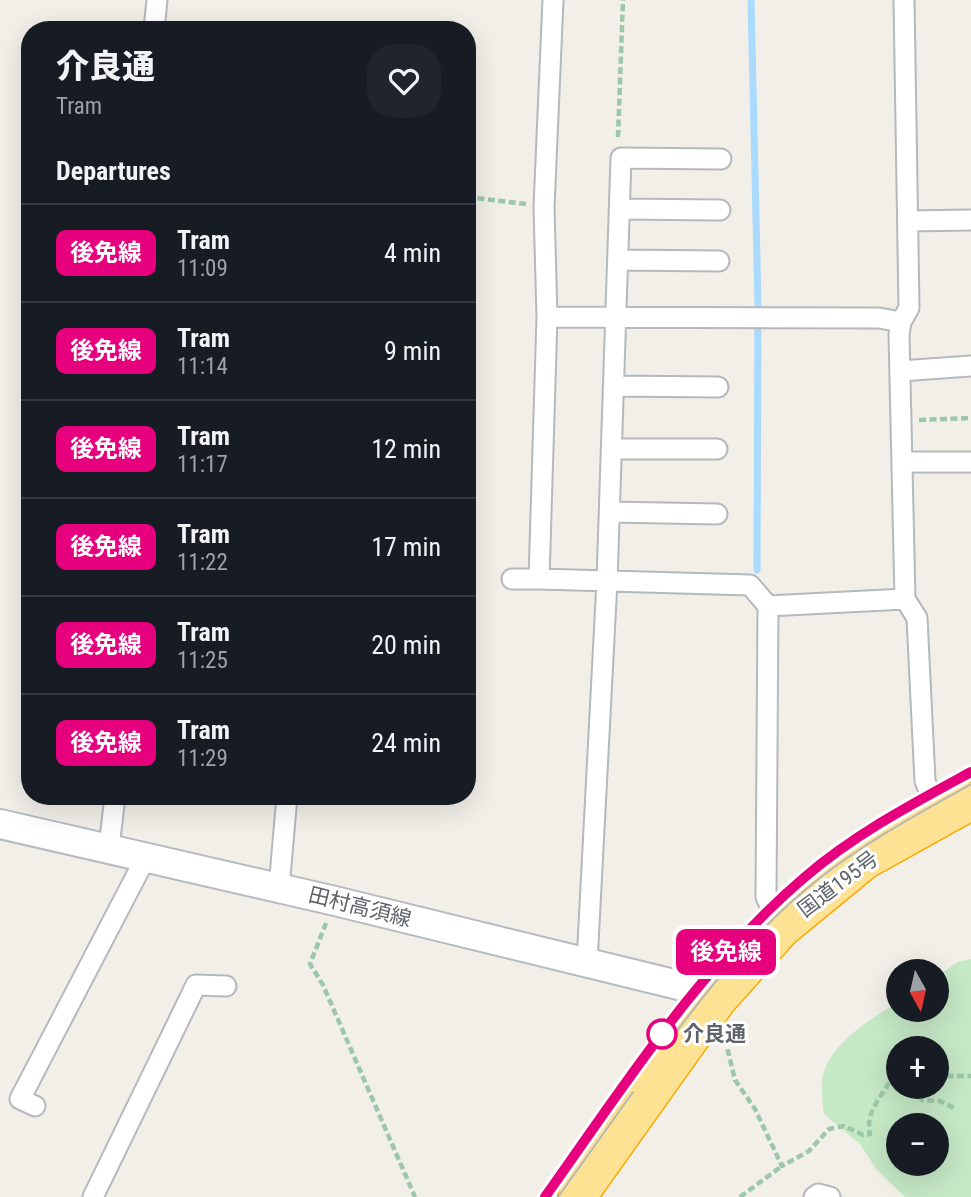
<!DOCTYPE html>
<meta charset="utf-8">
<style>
body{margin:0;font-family:"Roboto Condensed","Noto Sans JP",sans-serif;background:#20242c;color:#f1f3f6;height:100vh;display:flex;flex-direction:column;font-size:26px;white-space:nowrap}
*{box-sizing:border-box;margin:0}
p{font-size:23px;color:#9ea1a6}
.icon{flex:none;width:38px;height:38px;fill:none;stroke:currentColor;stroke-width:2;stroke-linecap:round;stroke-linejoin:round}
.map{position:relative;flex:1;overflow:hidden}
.details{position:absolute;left:21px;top:21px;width:455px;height:784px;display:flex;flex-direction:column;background:#171b24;border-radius:28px;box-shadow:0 7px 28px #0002}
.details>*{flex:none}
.badge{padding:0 14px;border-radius:10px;font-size:24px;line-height:46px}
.needle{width:46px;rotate:172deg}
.fabs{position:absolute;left:886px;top:959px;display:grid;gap:14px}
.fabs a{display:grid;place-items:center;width:63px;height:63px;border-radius:50%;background:#171b24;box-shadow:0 7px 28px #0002;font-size:35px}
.map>.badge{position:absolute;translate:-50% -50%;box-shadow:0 0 0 4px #fff}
h2{padding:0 35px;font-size:26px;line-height:63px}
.round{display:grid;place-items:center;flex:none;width:74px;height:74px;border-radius:28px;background:#20242c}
.summary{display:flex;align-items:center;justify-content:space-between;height:119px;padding:0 35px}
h1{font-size:33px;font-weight:800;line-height:52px}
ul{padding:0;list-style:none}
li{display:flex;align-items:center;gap:21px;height:98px;padding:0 35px;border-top:2px solid #363941}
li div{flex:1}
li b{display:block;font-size:26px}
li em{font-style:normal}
li .badge{min-width:77px;font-weight:700;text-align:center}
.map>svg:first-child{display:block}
.green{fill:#c5e8c5;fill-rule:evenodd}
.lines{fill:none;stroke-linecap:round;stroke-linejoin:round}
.stream{stroke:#aadaff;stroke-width:7}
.street-casing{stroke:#b5b8bc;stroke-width:23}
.secondary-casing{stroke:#b6babf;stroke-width:32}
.highway-casing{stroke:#f9ab00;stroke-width:40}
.path{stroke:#9cc7a9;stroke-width:4.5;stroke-dasharray:7 3.5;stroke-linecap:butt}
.street{stroke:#fff;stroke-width:19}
.secondary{stroke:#fff;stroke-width:28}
.highway{stroke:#fde293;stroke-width:37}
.tram{stroke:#b6b7b8;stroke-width:2}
.line-casing{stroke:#fff;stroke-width:16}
.line{stroke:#e6007e;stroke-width:10}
.stop-dot{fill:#fff;stroke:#e6007e;stroke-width:3.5}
.labels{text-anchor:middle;stroke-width:6;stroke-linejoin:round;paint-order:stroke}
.street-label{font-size:21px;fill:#5f6368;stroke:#fff}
.stop-label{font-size:21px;font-weight:bold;fill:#5f6368;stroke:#fff;text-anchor:start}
</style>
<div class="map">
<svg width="971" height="1197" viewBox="0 0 971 1197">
<rect width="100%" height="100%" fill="#f1efe8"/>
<path class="green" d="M971,959V1197H905L877,1170L860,1144L824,1114C823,1104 821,1091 822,1081C827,1044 870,1020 898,1002V1010H936V977L958,962ZM898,1048H936V1087H898ZM898,1125H936V1164H898Z"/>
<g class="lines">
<path class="stream" d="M751,0L758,304L757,570"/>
<g class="street-casing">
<path id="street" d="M553,0L544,207L547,317L539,579L750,585L768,606L905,599
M904,0L909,308L901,322L899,335L905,599L917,618L925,781L940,818
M154,30L157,0
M620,209L720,210
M908,221L971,220
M618,260L719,261
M547,317L879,318L901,322
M900,371L971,366
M614,386L718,387
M612,449H717
M902,462H971
M610,512L717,514
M512,579H539
M768,606L766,897L781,929
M109,848L115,796
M279,888L287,796
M587,963L607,581L621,158L721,159
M35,1106L20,1099L146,857
M93,1197L196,985L226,986
M814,1197L818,1194L830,1197"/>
</g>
<g class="secondary-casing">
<path id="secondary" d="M0,824L335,901L678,985L718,999"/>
</g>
<g class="highway-casing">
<path id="highway" d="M577,1197L718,999L781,929L865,860L971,801"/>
</g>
<path class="path" d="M618,137L623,0
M467,197L526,204
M919,420L971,418
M326,923L310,964L323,985L415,1197
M725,1039L735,1080L755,1109L782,1166L809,1151L829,1129L844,1126L863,1135L870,1134C865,1114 880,1098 889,1083L898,1078
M936,1076H971
M913,1087L922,1100L940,1101L954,1108
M740,1197L782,1166"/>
<use href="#street" class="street"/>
<use href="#secondary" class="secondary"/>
<use href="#highway" class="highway"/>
<path class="tram" d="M666,1046C711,984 760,925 821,877C867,841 920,813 971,784
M545,1197C626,1085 699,967 805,877C855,834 914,804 971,772
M558,1197L633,1092"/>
</g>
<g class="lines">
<g class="line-casing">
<path id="line" d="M545,1197C625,1085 699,967 805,877C855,834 914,803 971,772"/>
</g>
<use href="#line" class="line"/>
</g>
<circle class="stop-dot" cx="662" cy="1034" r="14"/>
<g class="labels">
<g class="street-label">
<text transform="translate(838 884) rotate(-37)" y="7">国道195号</text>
<text transform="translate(360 907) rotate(14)" y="7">田村高須線</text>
</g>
<g class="stop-label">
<text x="683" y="1041">介良通</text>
</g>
</g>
</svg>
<div class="fabs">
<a><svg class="needle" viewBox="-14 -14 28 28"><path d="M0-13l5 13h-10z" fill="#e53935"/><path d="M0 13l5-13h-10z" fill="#9ea1a6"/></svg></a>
<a>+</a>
<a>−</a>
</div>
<b class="badge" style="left:726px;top:952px;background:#e6007e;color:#fff">後免線</b>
<section class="details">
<div class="summary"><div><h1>介良通</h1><p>Tram</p></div><a class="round"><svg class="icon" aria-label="heart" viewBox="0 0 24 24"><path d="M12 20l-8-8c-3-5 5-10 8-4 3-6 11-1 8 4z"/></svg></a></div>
<h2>Departures</h2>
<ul>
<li><span class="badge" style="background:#e6007e;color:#fff">後免線</span><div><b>Tram</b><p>11:09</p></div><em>4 min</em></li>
<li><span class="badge" style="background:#e6007e;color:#fff">後免線</span><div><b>Tram</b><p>11:14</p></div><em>9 min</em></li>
<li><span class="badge" style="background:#e6007e;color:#fff">後免線</span><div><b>Tram</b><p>11:17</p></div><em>12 min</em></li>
<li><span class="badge" style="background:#e6007e;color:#fff">後免線</span><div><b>Tram</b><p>11:22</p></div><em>17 min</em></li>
<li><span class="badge" style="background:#e6007e;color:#fff">後免線</span><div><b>Tram</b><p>11:25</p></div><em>20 min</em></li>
<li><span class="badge" style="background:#e6007e;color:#fff">後免線</span><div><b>Tram</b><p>11:29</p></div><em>24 min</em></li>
</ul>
</section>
</div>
